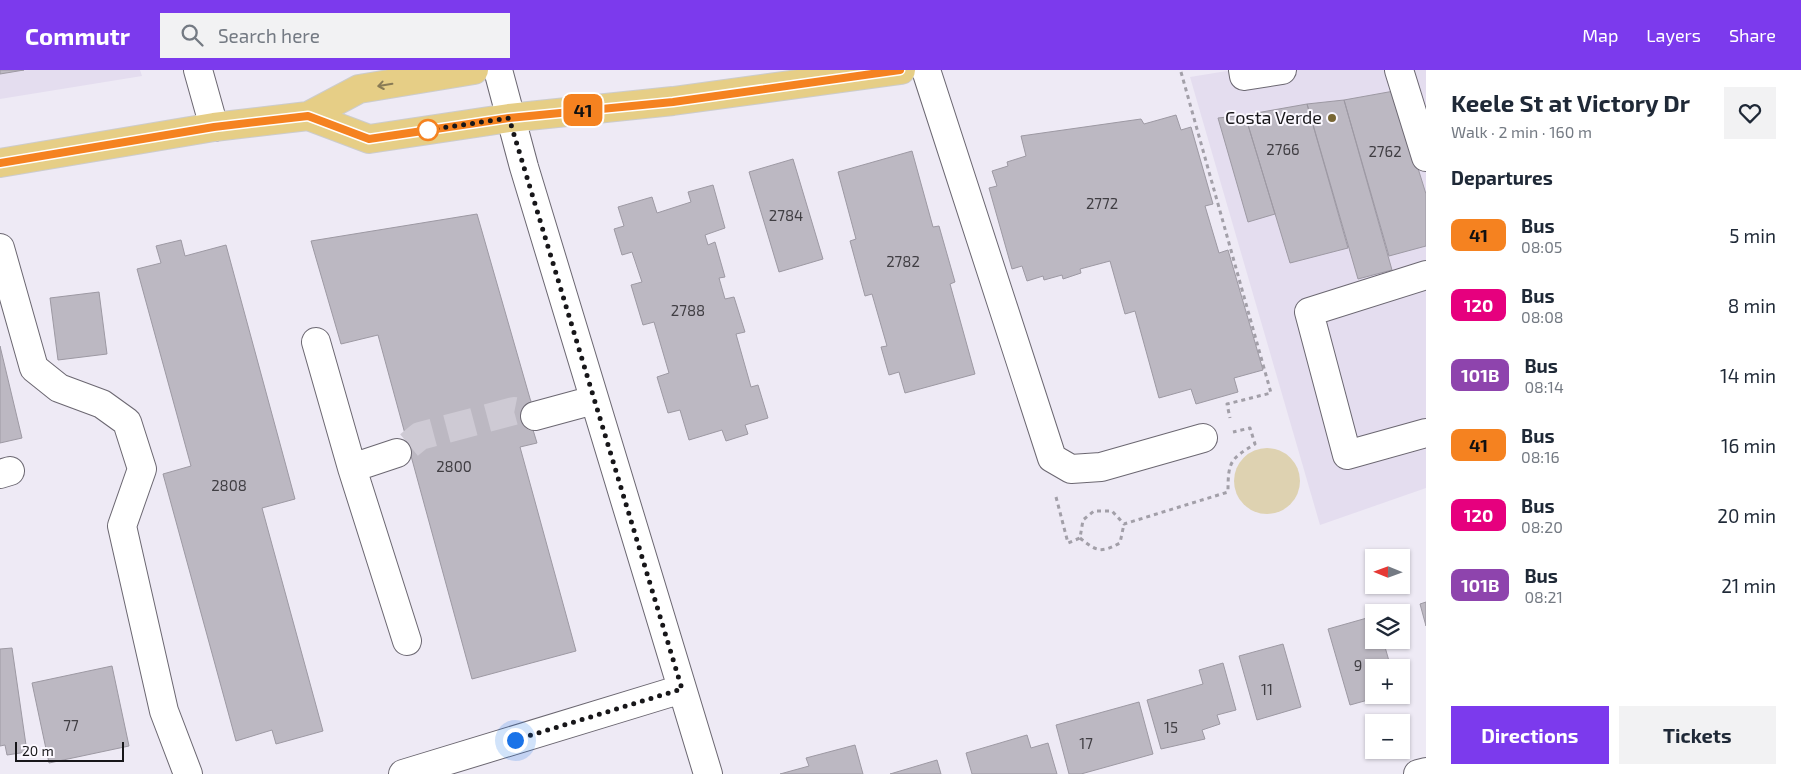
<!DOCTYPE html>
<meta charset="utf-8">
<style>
body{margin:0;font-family:"Exo 2",sans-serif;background:#f2f2f3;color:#1f2937;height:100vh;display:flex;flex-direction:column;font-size:19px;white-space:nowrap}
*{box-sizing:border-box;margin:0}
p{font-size:16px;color:#747a83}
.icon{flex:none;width:28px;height:28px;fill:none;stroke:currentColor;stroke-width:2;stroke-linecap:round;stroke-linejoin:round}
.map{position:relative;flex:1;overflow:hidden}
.drawer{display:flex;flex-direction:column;background:#fff;width:375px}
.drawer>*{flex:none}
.badge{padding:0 10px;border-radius:8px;font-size:18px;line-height:32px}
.needle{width:32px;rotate:271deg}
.tools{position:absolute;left:1365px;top:479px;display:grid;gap:10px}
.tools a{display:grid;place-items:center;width:45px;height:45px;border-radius:0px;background:#fff;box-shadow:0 1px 4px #0004;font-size:25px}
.scale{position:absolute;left:15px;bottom:12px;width:109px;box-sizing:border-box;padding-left:5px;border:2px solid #171619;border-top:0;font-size:14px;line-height:18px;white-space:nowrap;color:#171619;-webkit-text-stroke:4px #fbf8ff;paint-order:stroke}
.you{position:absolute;width:25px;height:25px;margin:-12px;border:4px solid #fff;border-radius:50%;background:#1a73e8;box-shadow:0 0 0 8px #1a73e833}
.map>.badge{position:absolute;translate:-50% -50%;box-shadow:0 0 0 2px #fff}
h2{padding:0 25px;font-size:19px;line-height:45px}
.round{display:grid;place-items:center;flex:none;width:52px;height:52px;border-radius:0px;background:#f2f2f3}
.headline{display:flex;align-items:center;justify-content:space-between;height:85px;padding:0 25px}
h1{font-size:24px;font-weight:700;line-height:38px}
.action{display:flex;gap:10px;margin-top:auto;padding:10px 25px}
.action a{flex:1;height:58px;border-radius:0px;background:#7c3aed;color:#fff;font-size:20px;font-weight:700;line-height:58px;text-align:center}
.action a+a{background:#f2f2f3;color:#1f2937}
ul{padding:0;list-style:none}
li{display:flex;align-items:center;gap:15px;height:70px;padding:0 25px}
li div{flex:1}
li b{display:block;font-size:19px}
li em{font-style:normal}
li .badge{min-width:55px;font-weight:700;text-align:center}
header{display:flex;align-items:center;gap:30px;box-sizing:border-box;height:70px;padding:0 25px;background:#7c3aed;color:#fff}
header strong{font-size:24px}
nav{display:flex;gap:28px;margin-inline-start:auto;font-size:18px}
.search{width:350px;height:45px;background:#f2f2f3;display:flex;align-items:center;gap:12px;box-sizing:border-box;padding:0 18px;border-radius:0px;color:#747a83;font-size:19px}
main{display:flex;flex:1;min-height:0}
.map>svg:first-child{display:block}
.built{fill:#e4ddef}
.green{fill:#ded2b1}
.building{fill:#bcb8c2;stroke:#9d99a3}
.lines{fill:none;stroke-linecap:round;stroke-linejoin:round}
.minor-tunnel{stroke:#cecad4;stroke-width:28;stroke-dasharray:28 14;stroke-linecap:butt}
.minor-casing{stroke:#6b6771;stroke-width:30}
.major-casing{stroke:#ccc;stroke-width:30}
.path{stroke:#a29fa8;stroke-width:3;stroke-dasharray:4 4;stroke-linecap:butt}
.minor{stroke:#fff;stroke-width:28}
.major{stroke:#e6ce86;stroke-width:28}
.oneway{stroke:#897b55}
.line-casing{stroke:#fff;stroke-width:11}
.line{stroke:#f58220;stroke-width:8}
.walk{stroke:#171619;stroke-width:5;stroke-dasharray:0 9}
.poi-dot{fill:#786634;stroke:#fbf8ff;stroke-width:2}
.stop-dot{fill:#fff;stroke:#f58220;stroke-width:2.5}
.labels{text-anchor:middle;stroke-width:4;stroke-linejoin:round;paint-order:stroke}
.number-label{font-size:15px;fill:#403e43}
.poi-label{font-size:18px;fill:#171619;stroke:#fbf8ff;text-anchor:end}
</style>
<header>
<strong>Commutr</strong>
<div class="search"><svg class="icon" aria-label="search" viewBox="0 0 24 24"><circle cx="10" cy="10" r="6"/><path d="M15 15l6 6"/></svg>Search here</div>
<nav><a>Map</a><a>Layers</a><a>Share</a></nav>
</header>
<main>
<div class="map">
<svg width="1426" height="704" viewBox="0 0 1426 704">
<rect width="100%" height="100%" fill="#eeeaf5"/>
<path class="built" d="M0,0H140L142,6L0,29Z
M1233,0H1426V418L1320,455L1190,7Z"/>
<path class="green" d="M1234 411a33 33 0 1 1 66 0a33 33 0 1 1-66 0Z"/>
<path class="building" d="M0,0H24L0,4Z
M1394,21L1426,124V176L1389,186L1344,30Z
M1344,30L1392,200L1358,209L1307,34Z
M1307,34L1348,178L1290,193L1245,45Z
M1176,45L1181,60L1191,57L1213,134L1205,136L1219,183L1228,180L1263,300L1234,308L1238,322L1196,334L1191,319L1159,328L1135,241L1125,244L1110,191L1080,199L1081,203L1063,209L1062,205L1044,210L1043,206L1027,211L1022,196L1012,199L989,118L997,116L992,101L1008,96L1007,92L1026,86L1021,66L1141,49L1144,54Z
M1245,45L1275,144L1248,152L1218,48Z
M912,81L933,157L939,156L955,212L950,214L975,304L905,323L899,302L889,305L881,277L887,276L872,224L865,226L850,171L856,169L838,102Z
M793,89L823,189L779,202L749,102Z
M713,115L725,158L705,165L708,175L715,172L725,207L719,208L725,229L734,227L745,262L736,264L751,317L758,315L768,348L745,355L748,364L726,371L722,360L689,370L680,340L668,343L657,307L669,303L654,252L643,255L631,215L642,212L632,182L622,185L614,159L624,156L618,137L652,127L657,143L691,132L688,122Z
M477,144L533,339L530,350L537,373L520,377L576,581L472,609L378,265L341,274L311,171Z
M181,170L185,186L226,175L295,429L262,438L323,661L276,674L272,660L236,671L163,404L191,396L137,199L161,193L156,176Z
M99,222L107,284L58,290L50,228Z
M0,276L22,368L0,373Z
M1426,532V556L1420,534Z
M1374,546V570H1383L1391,598H1374V625H1386L1350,635L1328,559Z
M1283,574L1301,637L1257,650L1239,586Z
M12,578L27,682L7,685L5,675L0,676V579Z
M1223,593L1236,640L1217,645L1220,654L1202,660L1205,669L1161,679L1147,630L1203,614L1199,600Z
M112,596L129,676L49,693L32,613Z
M1139,632L1153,684L1081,704H1069L1056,655Z
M1027,665L1031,678L1048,673L1057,704H972L966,683Z
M855,675L863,704H780L809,696L806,688Z
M937,690L941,704H890Z"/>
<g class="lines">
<path class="minor-tunnel" d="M409,375L420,366L514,341L529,344"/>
<g class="minor-casing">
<path id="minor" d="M198,0L214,57
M498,0L524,97L708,704
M926,0L1052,388L1071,399L1101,397L1203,368
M1243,0L1244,6L1282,0
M1399,0L1426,87
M0,178L34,298L59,318L102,334L127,352L142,399L122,456L164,641L188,704
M1426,205L1309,242L1347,385L1426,363
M316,272L352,398
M535,346L594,330
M397,383L352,398L407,571
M0,404L10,401
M403,704L682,619
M1418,704L1426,702"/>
</g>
<g class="major-casing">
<path id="major" d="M308,46L369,69L509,48L673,31L901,0
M0,93L214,57L308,46L359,19L474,0"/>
</g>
<path class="path" d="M1181,2L1271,323L1227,334L1230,348
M1056,427L1068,473L1080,468L1083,450L1094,441H1112L1124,454L1228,422C1228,392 1230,389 1255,374L1250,358L1233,362
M1080,468C1097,482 1101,483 1120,473L1124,454"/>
<use href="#minor" class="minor"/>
<use href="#major" class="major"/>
</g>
<defs><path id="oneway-shaft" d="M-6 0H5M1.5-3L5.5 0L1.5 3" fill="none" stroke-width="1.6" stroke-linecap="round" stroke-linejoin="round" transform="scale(1.25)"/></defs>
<use class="oneway" href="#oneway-shaft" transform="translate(385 15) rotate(171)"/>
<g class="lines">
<g class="line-casing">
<path id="line" d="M0,93L214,57L308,46L369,69L509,48L673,32L900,0"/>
</g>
<use href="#line" class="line"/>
<path class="walk" d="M428,60L509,48L682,619L515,670"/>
</g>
<circle class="poi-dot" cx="1332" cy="48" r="5"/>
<circle class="stop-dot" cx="428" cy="60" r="10"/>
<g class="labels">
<g class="number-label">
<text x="1283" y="85">2766</text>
<text x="1385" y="87">2762</text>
<text x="1102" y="139">2772</text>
<text x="786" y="151">2784</text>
<text x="903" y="197">2782</text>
<text x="688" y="246">2788</text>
<text x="454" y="402">2800</text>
<text x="229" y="421">2808</text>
<text x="1358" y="601">9</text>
<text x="1267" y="625">11</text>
<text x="71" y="661">77</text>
<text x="1171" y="663">15</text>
<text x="1086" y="679">17</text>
</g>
<g class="poi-label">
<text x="1322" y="54">Costa Verde</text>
</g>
</g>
</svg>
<div class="tools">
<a><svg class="needle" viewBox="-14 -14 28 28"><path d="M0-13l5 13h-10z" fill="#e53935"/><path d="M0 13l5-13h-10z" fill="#747a83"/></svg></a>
<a><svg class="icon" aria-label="layers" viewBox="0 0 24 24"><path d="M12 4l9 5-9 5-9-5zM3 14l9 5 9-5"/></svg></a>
<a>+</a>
<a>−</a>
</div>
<div class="scale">20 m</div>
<div class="you" style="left:515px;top:670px"></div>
<b class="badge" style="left:583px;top:40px;background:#f58220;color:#111">41</b>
</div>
<section class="drawer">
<div class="headline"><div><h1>Keele St at Victory Dr</h1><p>Walk · 2 min · 160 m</p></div><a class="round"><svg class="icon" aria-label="heart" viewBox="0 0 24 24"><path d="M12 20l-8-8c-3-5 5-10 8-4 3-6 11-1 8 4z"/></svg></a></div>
<h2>Departures</h2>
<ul>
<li><span class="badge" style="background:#f58220;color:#111">41</span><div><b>Bus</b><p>08:05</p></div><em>5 min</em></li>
<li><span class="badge" style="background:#e6007e;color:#fff">120</span><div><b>Bus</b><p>08:08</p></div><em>8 min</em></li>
<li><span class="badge" style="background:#8e44ad;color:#fff">101B</span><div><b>Bus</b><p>08:14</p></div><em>14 min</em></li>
<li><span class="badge" style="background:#f58220;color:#111">41</span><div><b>Bus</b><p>08:16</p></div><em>16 min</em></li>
<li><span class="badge" style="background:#e6007e;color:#fff">120</span><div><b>Bus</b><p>08:20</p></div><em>20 min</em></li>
<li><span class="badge" style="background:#8e44ad;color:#fff">101B</span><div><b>Bus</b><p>08:21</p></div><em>21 min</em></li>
</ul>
<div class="action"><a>Directions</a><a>Tickets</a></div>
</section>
</main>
